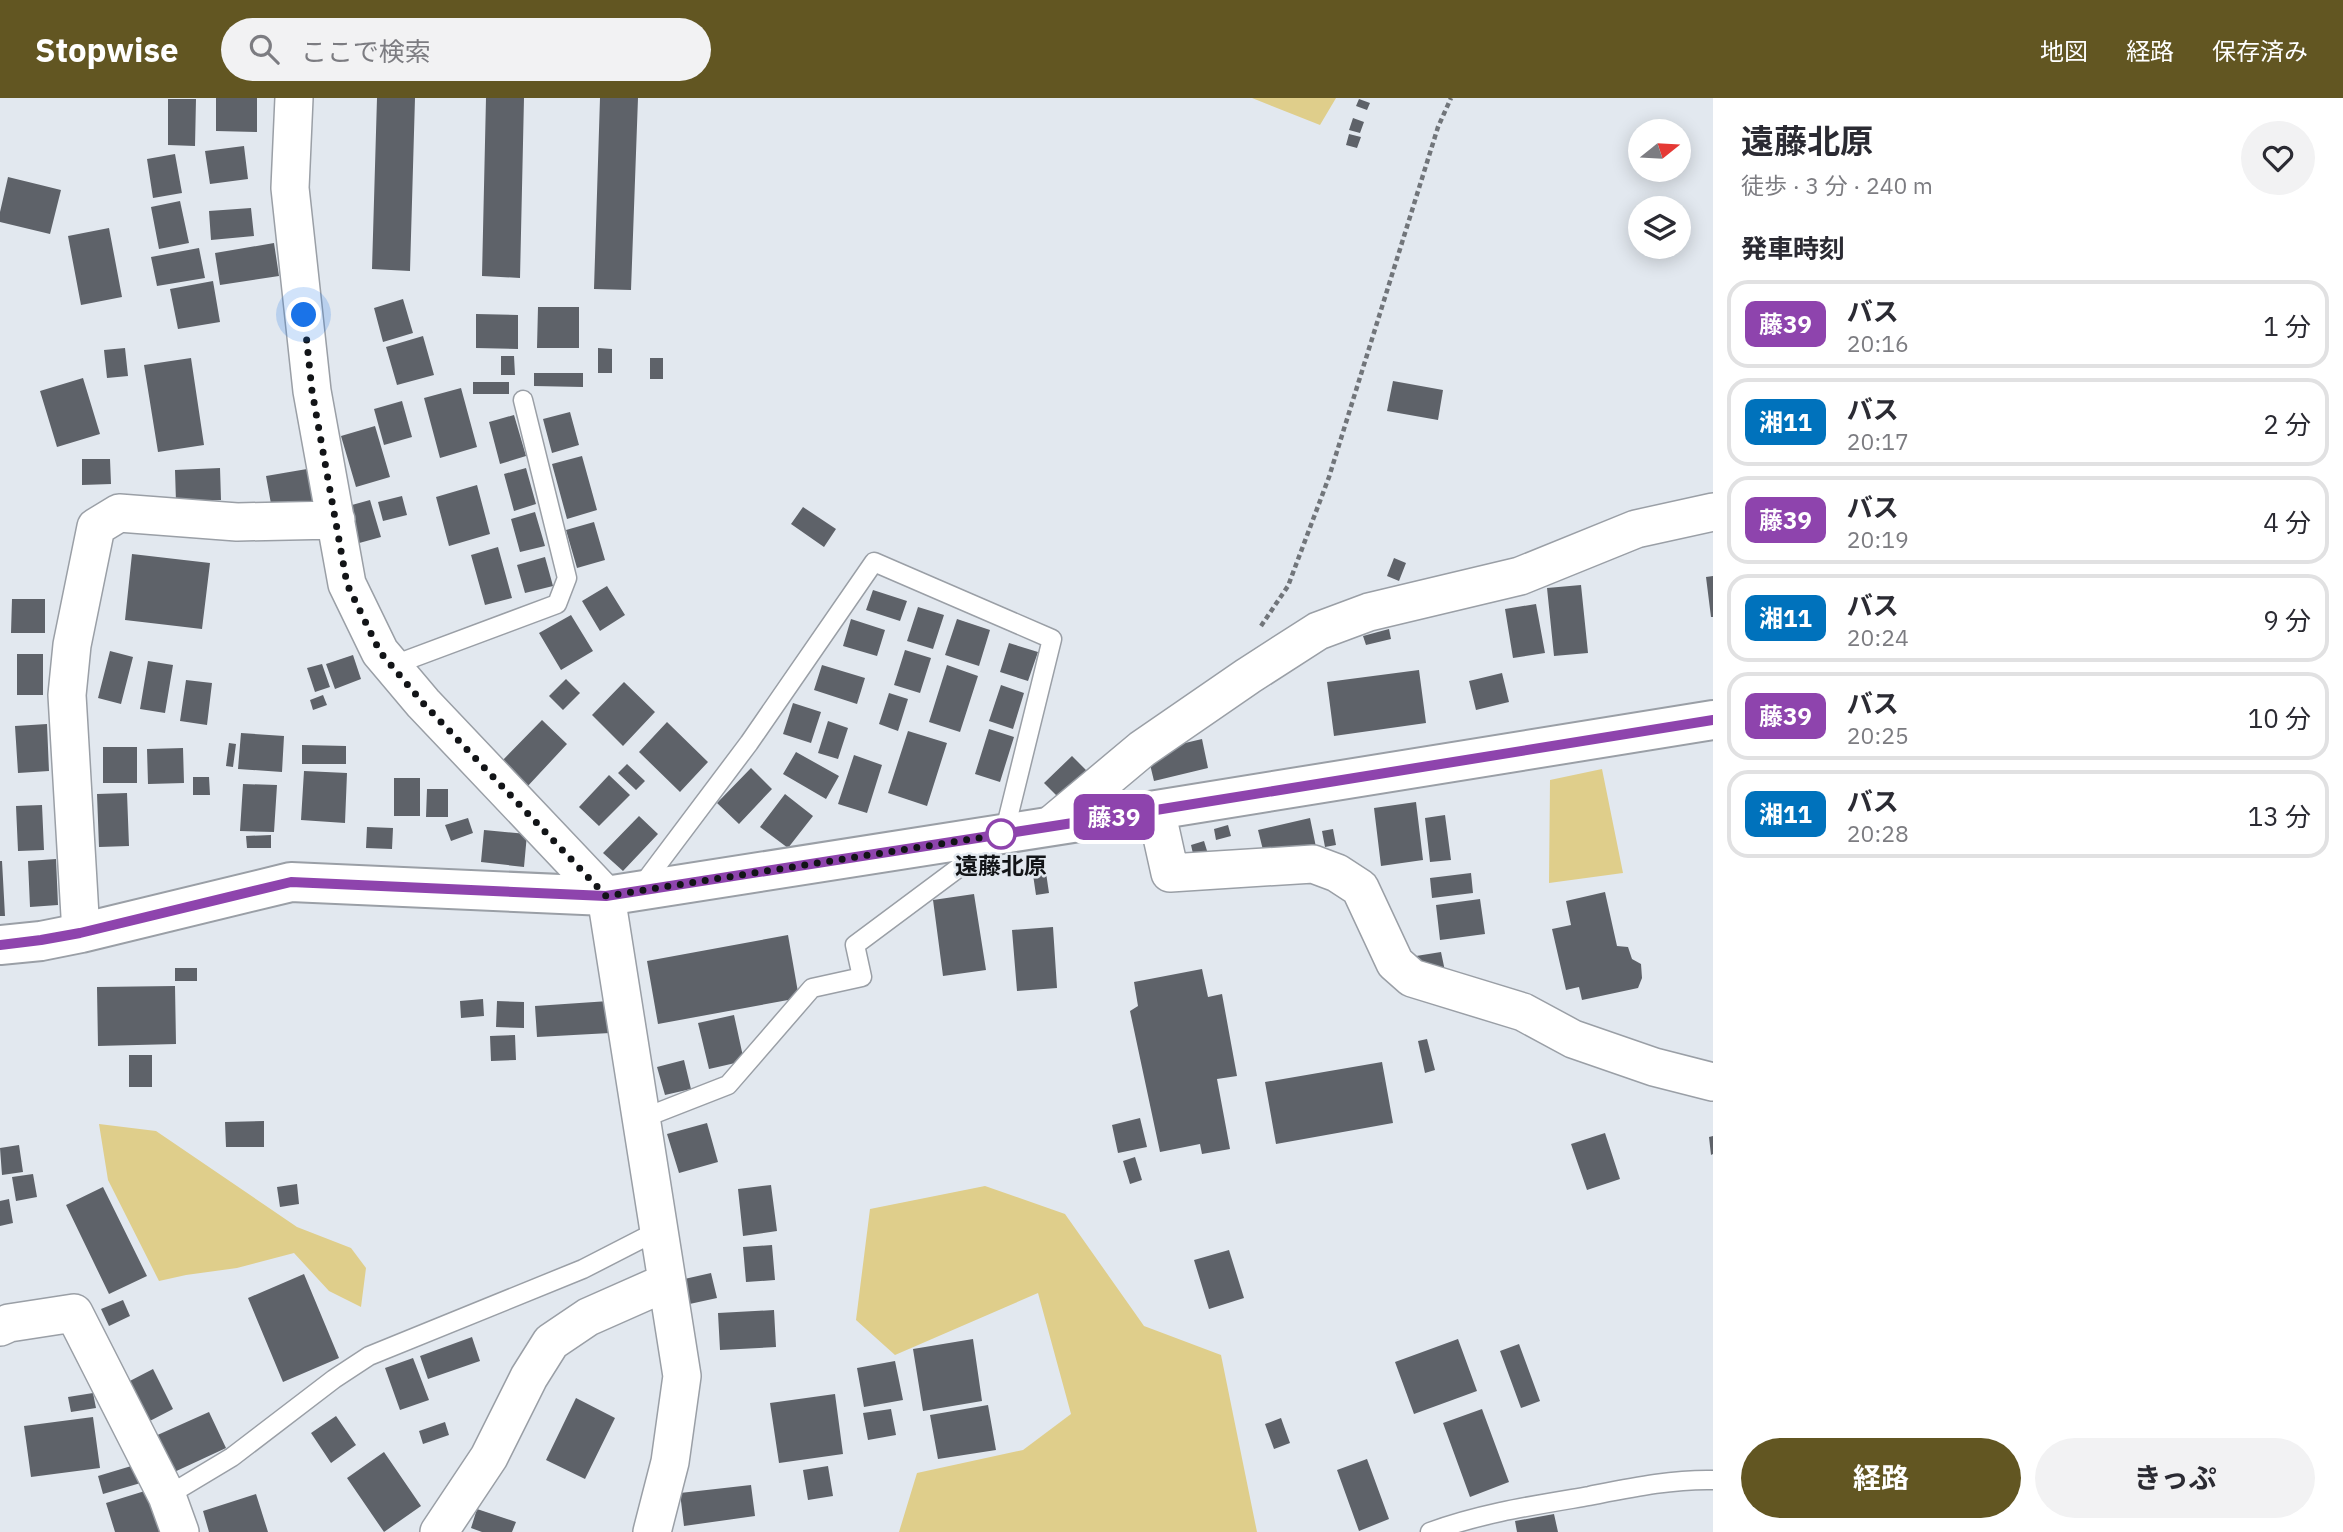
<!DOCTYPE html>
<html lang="ja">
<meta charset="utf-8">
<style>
body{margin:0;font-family:"IBM Plex Sans","Noto Sans JP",sans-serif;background:#f2f2f3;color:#2b2b33;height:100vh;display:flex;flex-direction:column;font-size:26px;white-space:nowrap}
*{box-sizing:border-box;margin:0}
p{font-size:23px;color:#7c7c81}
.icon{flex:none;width:38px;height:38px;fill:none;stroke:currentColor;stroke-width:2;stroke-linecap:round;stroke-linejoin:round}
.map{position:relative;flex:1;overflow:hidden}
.panel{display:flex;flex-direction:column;background:#fff;width:630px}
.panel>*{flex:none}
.badge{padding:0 14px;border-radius:10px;font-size:24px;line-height:46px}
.needle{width:46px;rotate:72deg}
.controls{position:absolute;left:1628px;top:21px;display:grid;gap:14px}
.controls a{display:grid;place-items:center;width:63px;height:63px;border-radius:50%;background:#fff;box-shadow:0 4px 18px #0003;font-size:35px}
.you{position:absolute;width:35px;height:35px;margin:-18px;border:5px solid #fff;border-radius:50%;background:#1a73e8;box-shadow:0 0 0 10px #1a73e833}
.map>.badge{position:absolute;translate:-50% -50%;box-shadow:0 0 0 4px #fff}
h2{padding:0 28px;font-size:26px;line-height:63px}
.round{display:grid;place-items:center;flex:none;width:74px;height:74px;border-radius:37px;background:#f2f2f3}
.head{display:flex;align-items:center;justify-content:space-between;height:119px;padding:0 28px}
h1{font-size:33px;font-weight:700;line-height:52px}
.action{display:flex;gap:14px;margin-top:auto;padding:14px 28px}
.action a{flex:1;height:80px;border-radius:42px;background:#625622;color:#fff;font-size:28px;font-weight:700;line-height:80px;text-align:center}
.action a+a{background:#f2f2f3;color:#2b2b33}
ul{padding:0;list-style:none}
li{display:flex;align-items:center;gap:21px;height:88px;margin:0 14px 10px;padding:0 14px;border:4px solid #e1e1e2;border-radius:21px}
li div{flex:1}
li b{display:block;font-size:26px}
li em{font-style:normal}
li .badge{min-width:77px;font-weight:700;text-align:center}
header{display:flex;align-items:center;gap:42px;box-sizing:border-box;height:98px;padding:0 35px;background:#625622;color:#fff}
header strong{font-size:33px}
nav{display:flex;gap:38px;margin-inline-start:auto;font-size:24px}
.search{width:490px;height:63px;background:#f2f2f3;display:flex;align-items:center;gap:18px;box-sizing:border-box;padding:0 24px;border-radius:38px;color:#7c7c81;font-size:26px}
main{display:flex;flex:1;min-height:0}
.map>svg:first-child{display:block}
.green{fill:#dfce8b}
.building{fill:#5e6269}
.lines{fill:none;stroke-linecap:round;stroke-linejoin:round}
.lane-casing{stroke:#9a9fa6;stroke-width:21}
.street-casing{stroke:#9a9fa6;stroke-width:40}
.secondary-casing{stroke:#9a9fa6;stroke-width:42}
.path{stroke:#71757a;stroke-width:4.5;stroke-dasharray:5 3.5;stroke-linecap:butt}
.lane{stroke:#fff;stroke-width:18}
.street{stroke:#fff;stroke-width:37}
.secondary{stroke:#fff;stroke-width:38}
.line-casing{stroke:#fff;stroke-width:16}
.line{stroke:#8e44ad;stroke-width:10}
.walk{stroke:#121417;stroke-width:7;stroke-dasharray:0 12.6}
.stop-dot{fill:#fff;stroke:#8e44ad;stroke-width:3.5}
.labels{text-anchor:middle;stroke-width:5;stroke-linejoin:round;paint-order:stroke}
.stop-label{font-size:23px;font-weight:bold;fill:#121417;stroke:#e2e8ef}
</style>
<header>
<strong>Stopwise</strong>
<div class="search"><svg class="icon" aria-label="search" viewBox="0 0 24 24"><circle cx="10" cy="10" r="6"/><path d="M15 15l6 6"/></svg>ここで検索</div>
<nav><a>地図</a><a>経路</a><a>保存済み</a></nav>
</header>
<main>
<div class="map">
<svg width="1713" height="1434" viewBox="0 0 1713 1434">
<rect width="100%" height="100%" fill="#e2e8ef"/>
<path class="green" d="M1252,0H1336L1320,27Z
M1602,671L1623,775L1549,785L1550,682Z
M99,1026L156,1033L297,1129L351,1150L366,1170L361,1209L329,1193L294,1155L237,1170L186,1177L159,1183L108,1082Z
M985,1088L1065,1116L1144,1228L1221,1257L1257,1434H899L917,1375L1023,1352L1071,1316L1038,1195L895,1257L856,1222L870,1111Z"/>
<path class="building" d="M216,0H257V34L216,33Z
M377,0H415L410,173L372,171Z
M486,0H524L520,180L482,178Z
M600,0H638L631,192L594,191Z
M168,1H196L195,48L168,47Z
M1359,1L1370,5L1367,12L1356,8Z
M1353,20L1364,24L1360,35L1349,32Z
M1349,36L1361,39L1357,50L1346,47Z
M244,48L248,81L210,86L205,53Z
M175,56L182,95L153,100L147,61Z
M8,79L61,92L50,136L0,124V114Z
M180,103L189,145L159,151L151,109Z
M251,110L254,138L211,142L209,113Z
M109,130L122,199L81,207L68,138Z
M274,145L279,178L220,187L215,155Z
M199,150L205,180L157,188L151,159Z
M213,183L220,224L178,231L170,191Z
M403,201L413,235L383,244L374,210Z
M538,209H579V250H537Z
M476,216L518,217V251L476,250Z
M423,238L434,277L397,287L386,249Z
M125,250L128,278L107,280L104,252Z
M598,250L612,251V275H598Z
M501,258H514L515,277H501Z
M191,260L204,347L158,354L144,267Z
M650,260H663V281H650Z
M534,275H583V289L534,288Z
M83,280L100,336L57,349L40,293Z
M1393,283L1443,292L1438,322L1387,313Z
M473,284H509V296H473Z
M461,290L477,349L440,360L424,300Z
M402,303L412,339L384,347L374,311Z
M570,314L579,347L552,355L543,321Z
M514,317L526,358L500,366L489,324Z
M375,328L390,379L356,389L341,338Z
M582,358L597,412L567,421L552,366Z
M82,361H110L111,386L82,387Z
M220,370L221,402L176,404L175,372Z
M526,370L536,406L514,413L504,376Z
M307,371L314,410L273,417L266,378Z
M477,387L490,436L449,448L436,399Z
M402,398L407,417L383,423L378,404Z
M370,402L381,439L352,447L341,410Z
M803,409L836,431L824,449L791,426Z
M535,414L545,448L520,454L511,421Z
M594,424L605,462L577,470L566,432Z
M498,449L512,500L485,507L471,457Z
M132,456L210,465L202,531L125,522Z
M545,459L553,488L525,495L517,467Z
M1394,460L1406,465L1399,483L1387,478Z
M1713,478V519H1711L1706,479Z
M1581,487L1588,555L1554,558L1547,490Z
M607,488L625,517L600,533L582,503Z
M873,492L907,503L900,523L866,512Z
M12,501H45V535H11Z
M1536,506L1545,555L1513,560L1505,511Z
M918,509L944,517L933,551L907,543Z
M571,517L593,553L561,572L539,535Z
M851,521L885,532L877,558L843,548Z
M957,521L990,532L979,568L945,557Z
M1389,531L1391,541L1366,547L1363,538Z
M1009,545L1038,554L1028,583L1000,574Z
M905,552L931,560L920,595L894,587Z
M110,553L133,559L121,606L98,600Z
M17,556H43V597H17Z
M353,557L361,581L335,591L326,566Z
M148,563L173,567L165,615L140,611Z
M322,566L330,589L315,594L307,570Z
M822,567L865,580L857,606L814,592Z
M947,567L978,578L960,634L929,624Z
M1419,572L1426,625L1334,638L1327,584Z
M1502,575L1509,604L1476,612L1469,583Z
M566,581L580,595L563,612L549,598Z
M186,582L212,585L207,627L180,623Z
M624,584L655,614L623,648L592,617Z
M1001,587L1024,595L1013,631L989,623Z
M889,595L908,601L898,633L879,626Z
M323,597L327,607L313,612L310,602Z
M793,605L821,614L811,645L783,636Z
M542,622L567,646L526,690L500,665Z
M828,623L848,630L838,661L818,655Z
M667,624L708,664L680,694L639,654Z
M47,626L49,673L18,675L15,628Z
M989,631L1014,639L1000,684L975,676Z
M908,633L947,645L927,708L888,695Z
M241,635L284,638L282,674L238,671Z
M1202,641L1208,670L1154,683L1147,654Z
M229,645L236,646L233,669L226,668Z
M302,647L346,648V666H302Z
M103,649H137V685H103Z
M183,650L184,685L148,686L147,651Z
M796,654L839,678L826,701L783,676Z
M854,657L882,667L867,715L838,706Z
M1072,658L1087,673L1060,701L1044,685Z
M627,666L645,683L636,692L618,675Z
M751,670L772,691L739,726L717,705Z
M304,673L347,675L345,725L301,722Z
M609,677L630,697L599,728L579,709Z
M193,679H209L210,697H193Z
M394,680H420V718H394Z
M243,686L277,687L274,734L240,733Z
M427,691H448V719H426Z
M127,695L129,748L99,749L97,696Z
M785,696L813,718L788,750L760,729Z
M1416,704L1423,762L1381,768L1374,710Z
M42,707L44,752L18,753L16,708Z
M1445,717L1451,762L1430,764L1425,720Z
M639,718L658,736L623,773L603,755Z
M468,720L473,735L451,743L445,727Z
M1310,720L1316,749L1265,760L1258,732Z
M1228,727L1231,738L1216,742L1214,731Z
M367,729L393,730L392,751L366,750Z
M1333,731L1336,747L1325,749L1322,733Z
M484,732L527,736L524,769L481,764Z
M271,737V750H247L246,738Z
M1204,743L1208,756L1194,760L1191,747Z
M56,761L58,807L30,809L28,763Z
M1044,761L1049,795L1036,797L1031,763Z
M0,763H2L5,818H0Z
M1471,775L1473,795L1432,800L1430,780Z
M1605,794L1617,848L1628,849L1632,861L1641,866L1642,880L1638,890L1582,902L1579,889L1566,892L1552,831L1571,827L1566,803Z
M974,796L986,872L943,878L933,802Z
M1480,801L1485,836L1440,842L1436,807Z
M1053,829L1057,890L1017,893L1012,832Z
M788,837L799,900L658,926L647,863Z
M1441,854L1445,873L1420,878L1416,858Z
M175,870H197V883H175Z
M1202,871L1208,899L1222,896L1237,978L1217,981L1230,1051L1202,1056L1200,1046L1160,1054L1130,913L1138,908L1134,884Z
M175,888L176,946L98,948L97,889Z
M483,901L484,918L461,920L460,903Z
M497,903L524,904V930L496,929Z
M609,903L610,935L537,939L535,908Z
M734,917L744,963L709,971L698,925Z
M515,937L516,962L491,963L490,938Z
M1427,941L1435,972L1425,975L1418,943Z
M129,957H152V989H129Z
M684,962L691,991L665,997L657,969Z
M1382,964L1393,1025L1276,1046L1265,984Z
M1140,1020L1147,1049L1118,1055L1112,1027Z
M264,1023V1049H226L225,1024Z
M707,1025L718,1064L679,1075L667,1036Z
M1605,1035L1620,1081L1587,1092L1571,1046Z
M1713,1038V1056L1711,1057L1709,1039Z
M19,1047L23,1074L2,1077L0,1050Z
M1135,1059L1142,1082L1130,1086L1123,1063Z
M33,1076L37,1099L16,1103L12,1079Z
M297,1086L299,1106L280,1109L277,1089Z
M771,1087L777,1133L743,1138L738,1091Z
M103,1089L147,1178L109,1196L66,1107Z
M9,1101L13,1125L0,1128V1103Z
M772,1147L775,1182L746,1184L743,1149Z
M1229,1152L1244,1200L1209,1211L1194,1162Z
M711,1175L717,1200L685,1207L680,1182Z
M304,1176L339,1260L283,1284L248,1200Z
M123,1202L130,1218L109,1228L101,1211Z
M774,1212L776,1249L720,1252L718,1215Z
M472,1239L480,1263L428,1281L420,1258Z
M973,1241L982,1303L923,1313L913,1251Z
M1458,1241L1477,1293L1414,1316L1395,1264Z
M1519,1246L1540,1303L1521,1310L1500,1253Z
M413,1260L429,1302L400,1312L385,1270Z
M895,1263L903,1302L864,1309L857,1270Z
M153,1271L173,1311L144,1326L124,1286Z
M93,1295L96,1310L71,1314L68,1299Z
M835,1296L843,1356L779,1365L770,1305Z
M576,1300L615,1320L585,1381L546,1362Z
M988,1307L996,1352L938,1361L930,1317Z
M891,1311L896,1337L868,1342L863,1315Z
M1482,1311L1509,1384L1470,1399L1443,1325Z
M209,1314L226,1350L170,1376L153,1339Z
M336,1318L356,1347L331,1365L311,1335Z
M93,1319L100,1370L31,1379L24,1328Z
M1281,1320L1290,1345L1274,1351L1265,1326Z
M445,1324L449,1337L423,1346L419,1333Z
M384,1354L421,1408L384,1434L347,1380Z
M1367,1361L1389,1421L1359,1433L1337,1372Z
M138,1366L144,1384L103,1396L98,1378Z
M828,1368L833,1398L808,1402L803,1372Z
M751,1387L755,1418L684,1428L680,1395Z
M148,1392L160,1434H115L106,1405Z
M256,1396L268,1434H209L203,1413Z
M477,1411L516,1424L512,1434H482L471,1430Z
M1554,1416L1558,1434H1517L1515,1423Z"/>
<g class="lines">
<g class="lane-casing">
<path id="lane" d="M391,568L557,506L567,480L523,302
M640,790L749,645L874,464L1052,541L1004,736L855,847L862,879L812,890L728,987L641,1021
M167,1398L232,1359L334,1281L369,1258L583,1171L659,1132
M1430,1434C1481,1415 1536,1407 1589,1398C1630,1390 1672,1381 1713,1382"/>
</g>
<g class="street-casing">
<path id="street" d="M294,0L290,90L312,293L347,486L380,554L423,605L606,798L682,1278L670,1364L652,1434
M1156,712L1170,775L1313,766L1337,775L1360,790L1395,865L1412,880L1523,914L1573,941L1654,969L1713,984
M1050,728L1142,651L1248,578L1318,533L1369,514L1520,478L1636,431L1713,414
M81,835L67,597L72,547L96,429L119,415L237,424L336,422
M0,1229L9,1225L74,1215L167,1398L180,1434
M439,1434L489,1359L529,1279L551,1244L588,1219L667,1184"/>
</g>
<g class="secondary-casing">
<path id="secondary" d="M0,847L41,843L81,835L291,784L606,798L1156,712L1713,622"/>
</g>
<path class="path" d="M1261,528L1288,488L1329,379L1438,29L1451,0"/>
<use href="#lane" class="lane"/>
<use href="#street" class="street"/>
<use href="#secondary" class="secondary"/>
</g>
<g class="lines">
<g class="line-casing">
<path id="line" d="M0,847L41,842L80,835L291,784L606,798L1156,712L1713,622"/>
</g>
<use href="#line" class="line"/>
<path class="walk" d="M304,217L312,293L347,486L380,554L423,605L606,798L1004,736H1001"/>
</g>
<circle class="stop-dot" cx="1001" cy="736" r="14"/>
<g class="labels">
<g class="stop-label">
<text x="1001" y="776">遠藤北原</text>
</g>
</g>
</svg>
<div class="controls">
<a><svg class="needle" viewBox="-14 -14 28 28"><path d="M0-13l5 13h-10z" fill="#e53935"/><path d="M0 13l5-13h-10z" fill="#7c7c81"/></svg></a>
<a><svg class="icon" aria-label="layers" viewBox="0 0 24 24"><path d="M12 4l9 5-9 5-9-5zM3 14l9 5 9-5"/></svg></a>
</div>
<div class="you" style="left:304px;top:217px"></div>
<b class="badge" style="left:1114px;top:719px;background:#8e44ad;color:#fff">藤39</b>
</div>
<section class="panel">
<div class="head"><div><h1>遠藤北原</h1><p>徒歩 · 3 分 · 240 m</p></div><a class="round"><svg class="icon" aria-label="heart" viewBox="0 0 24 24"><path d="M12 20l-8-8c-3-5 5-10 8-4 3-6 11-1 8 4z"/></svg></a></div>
<h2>発車時刻</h2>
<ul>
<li><span class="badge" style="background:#8e44ad;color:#fff">藤39</span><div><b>バス</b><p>20:16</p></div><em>1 分</em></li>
<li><span class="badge" style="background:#0072bc;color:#fff">湘11</span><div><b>バス</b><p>20:17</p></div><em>2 分</em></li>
<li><span class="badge" style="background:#8e44ad;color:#fff">藤39</span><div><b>バス</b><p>20:19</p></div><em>4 分</em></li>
<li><span class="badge" style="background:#0072bc;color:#fff">湘11</span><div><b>バス</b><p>20:24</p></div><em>9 分</em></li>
<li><span class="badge" style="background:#8e44ad;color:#fff">藤39</span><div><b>バス</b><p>20:25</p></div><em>10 分</em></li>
<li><span class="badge" style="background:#0072bc;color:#fff">湘11</span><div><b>バス</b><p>20:28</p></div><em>13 分</em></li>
</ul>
<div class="action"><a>経路</a><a>きっぷ</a></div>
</section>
</main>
